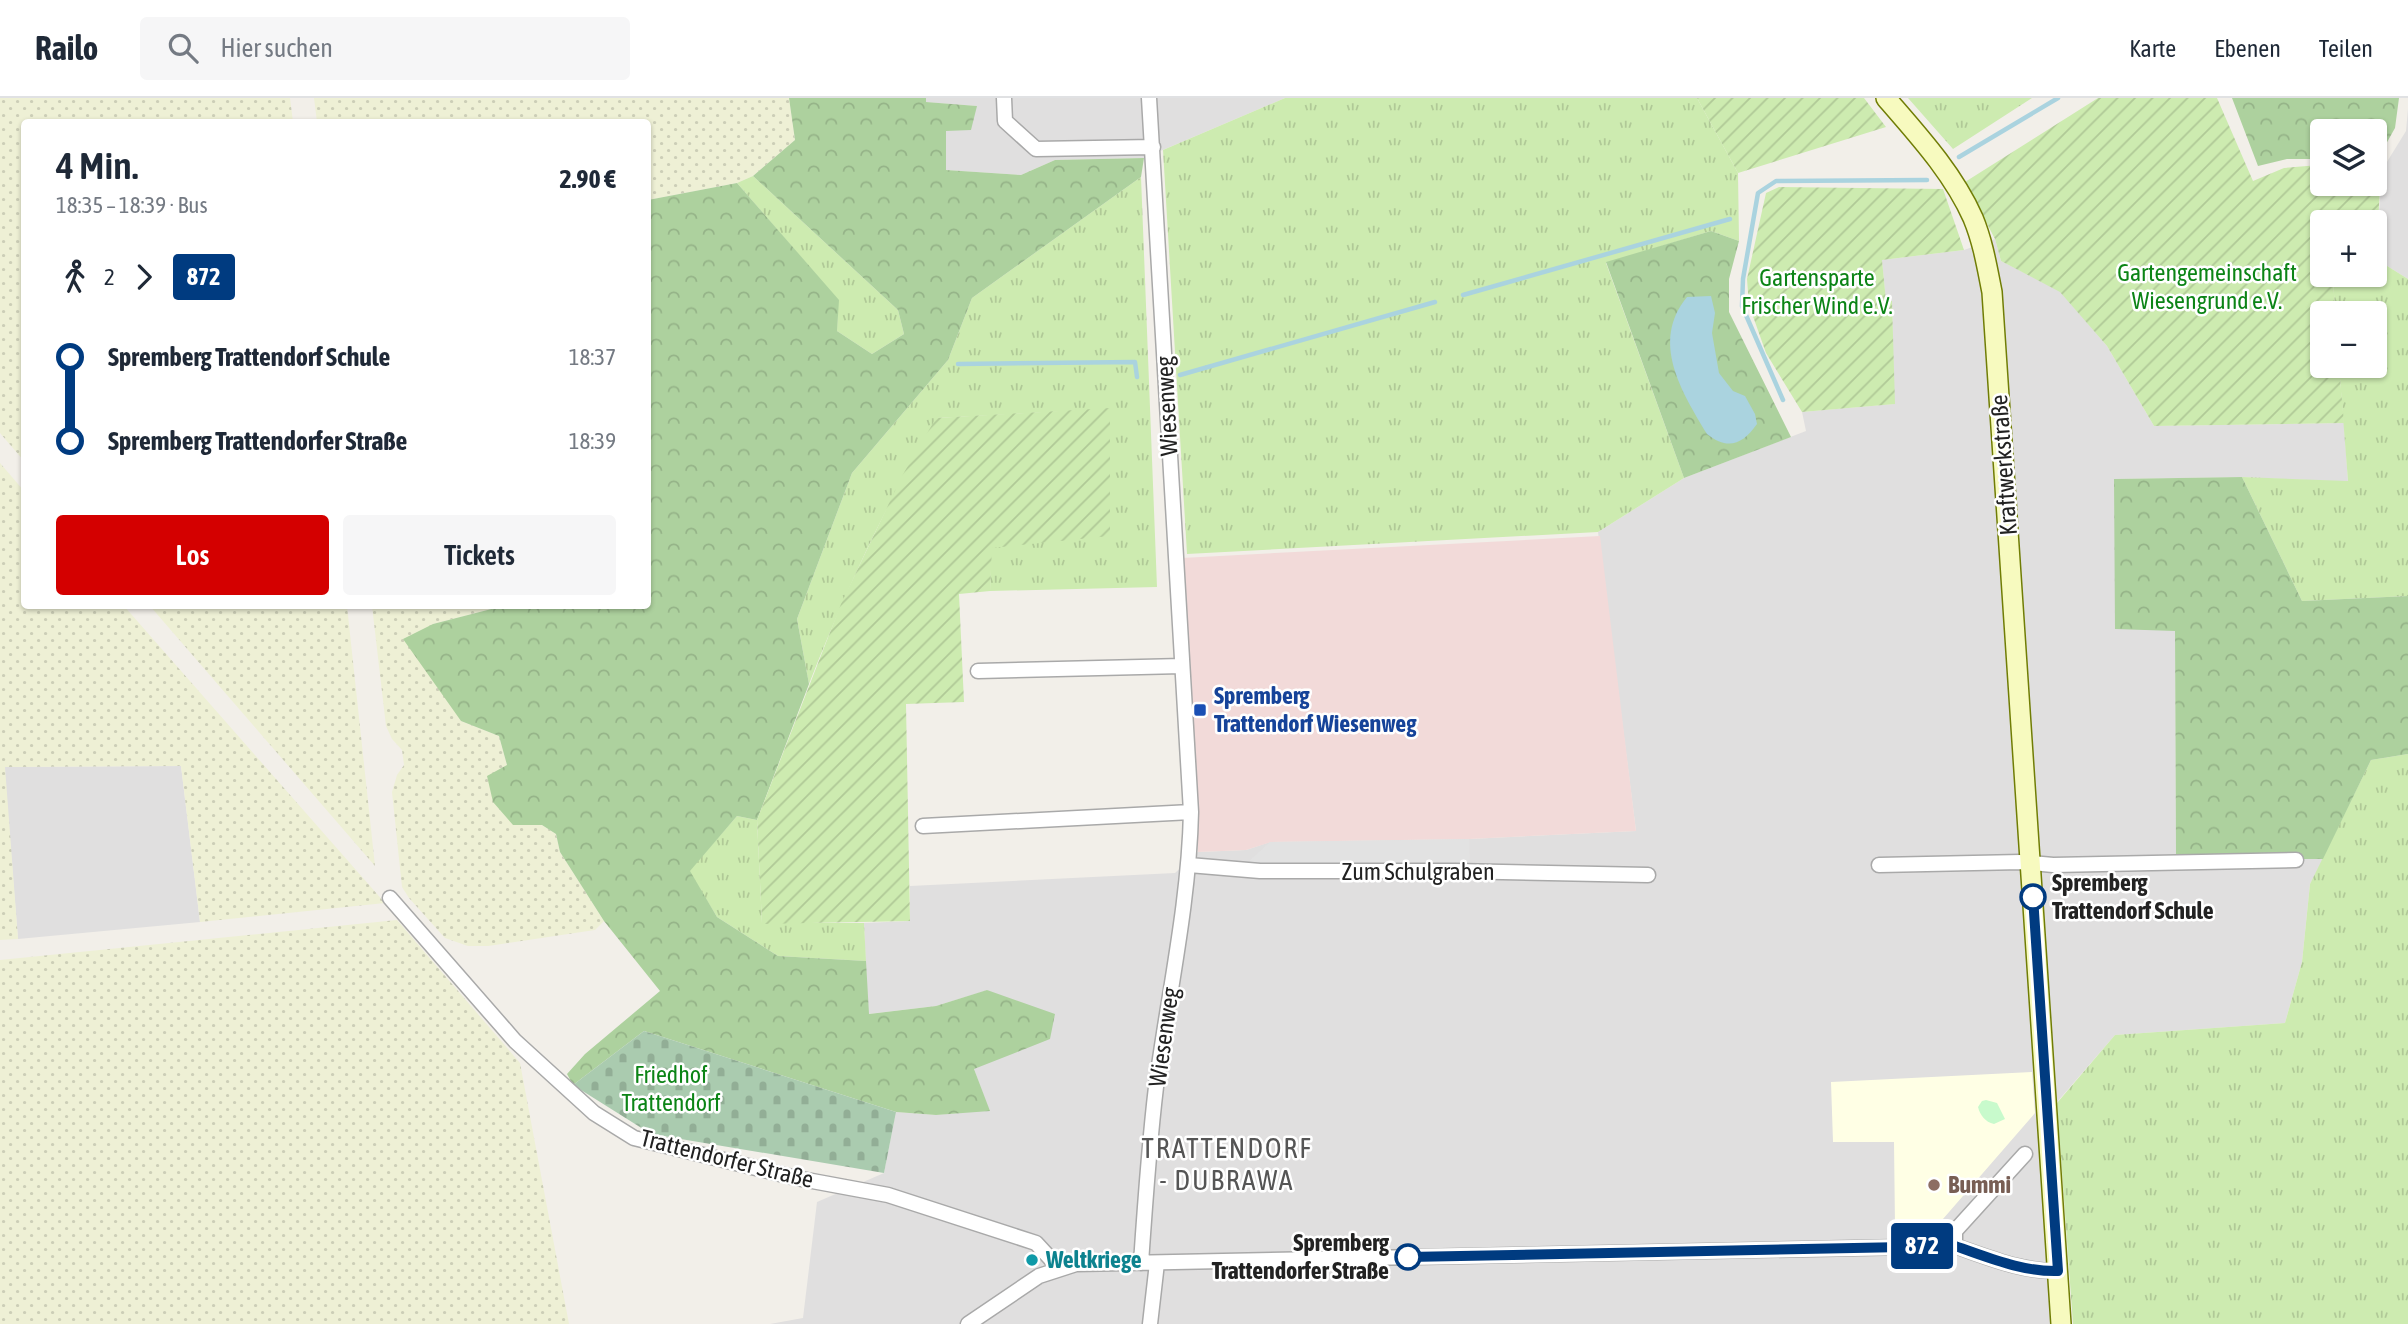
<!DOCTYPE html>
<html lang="de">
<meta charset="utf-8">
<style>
body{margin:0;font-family:"Asap Condensed",sans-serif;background:#f6f6f7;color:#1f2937;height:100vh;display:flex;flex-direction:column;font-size:26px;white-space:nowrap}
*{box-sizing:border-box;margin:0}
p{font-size:23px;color:#747a83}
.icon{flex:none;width:38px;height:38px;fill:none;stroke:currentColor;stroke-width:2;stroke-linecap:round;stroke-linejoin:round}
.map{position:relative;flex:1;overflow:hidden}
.panel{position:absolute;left:21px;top:21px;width:630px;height:490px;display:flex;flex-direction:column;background:#fff;border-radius:7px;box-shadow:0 2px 5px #0004}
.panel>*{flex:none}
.badge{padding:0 14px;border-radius:5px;font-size:24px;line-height:46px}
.controls{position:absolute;left:2310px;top:21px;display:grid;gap:14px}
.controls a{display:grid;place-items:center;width:77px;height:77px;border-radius:7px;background:#fff;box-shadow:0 2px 5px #0004;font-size:35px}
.map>.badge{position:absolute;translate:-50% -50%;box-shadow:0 0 0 4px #fff}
.legs{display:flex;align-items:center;gap:10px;height:77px;padding:0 35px;font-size:23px}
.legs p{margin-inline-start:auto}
.headline{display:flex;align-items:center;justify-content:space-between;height:119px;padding:0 35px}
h1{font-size:38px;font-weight:600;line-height:52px}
.primary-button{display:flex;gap:14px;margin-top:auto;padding:14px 35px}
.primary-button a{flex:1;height:80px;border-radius:7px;background:#d40000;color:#fff;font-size:28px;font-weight:600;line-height:80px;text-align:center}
.primary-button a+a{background:#f6f6f7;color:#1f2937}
ul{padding:0 35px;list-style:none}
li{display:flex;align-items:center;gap:24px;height:84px;font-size:26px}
li i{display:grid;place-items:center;width:10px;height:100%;margin:0 9px;background:currentColor}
li i::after{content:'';width:18px;height:18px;margin:-9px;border:5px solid;border-radius:50%;background:#fff}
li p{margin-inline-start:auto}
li:first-child i{background:linear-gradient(#0000 50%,currentColor 0)}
li:last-child i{background:linear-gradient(currentColor 50%,#0000 0)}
header{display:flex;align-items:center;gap:42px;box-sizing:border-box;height:98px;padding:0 35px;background:#fff;border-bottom:2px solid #e0e1e3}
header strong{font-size:33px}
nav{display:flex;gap:38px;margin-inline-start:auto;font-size:24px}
.search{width:490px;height:63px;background:#f6f6f7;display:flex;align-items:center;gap:18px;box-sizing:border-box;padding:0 24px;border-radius:7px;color:#747a83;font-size:26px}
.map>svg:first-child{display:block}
.residential{fill:#e0dfdf}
.commercial{fill:#f2dad9}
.education{fill:#ffffe5}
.farmland{fill:url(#farmland-dots)}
.grass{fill:url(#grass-tufts)}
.forest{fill:url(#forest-crowns)}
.cemetery{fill:url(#cemetery-stones)}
.park{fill:#c8facc}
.garden{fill:url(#garden-furrows)}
.parking{fill:#e2e2e2}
.water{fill:#aad3df}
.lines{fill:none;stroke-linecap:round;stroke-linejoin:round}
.stream{stroke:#aad3df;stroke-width:4.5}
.minor-casing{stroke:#a9a9a9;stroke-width:17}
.secondary-casing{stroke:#707d05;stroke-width:22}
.minor{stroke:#fff;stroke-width:14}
.secondary{stroke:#f7fabf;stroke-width:19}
.line-1-casing{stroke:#fff;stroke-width:16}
.line-1{stroke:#003b80;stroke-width:10}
.transit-dot{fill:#1a4fb4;stroke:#fff;stroke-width:2.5}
.stop-1-dot{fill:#fff;stroke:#003b80;stroke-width:3.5}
.education-dot{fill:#8d6e63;stroke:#fff;stroke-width:2.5}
.culture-dot{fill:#0f9aa8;stroke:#fff;stroke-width:2.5}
.labels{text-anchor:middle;stroke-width:5;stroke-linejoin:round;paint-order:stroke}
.park-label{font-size:24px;fill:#0c8416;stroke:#fff}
.street-label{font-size:24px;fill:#222;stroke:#fff}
.transit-label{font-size:24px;font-weight:bold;fill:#164399;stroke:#fff;text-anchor:start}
.stop-label{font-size:24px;font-weight:bold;fill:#222;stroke:#fff;text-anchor:start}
.education-label{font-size:24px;font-weight:bold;fill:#785e54;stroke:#fff;text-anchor:start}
.culture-label{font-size:24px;font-weight:bold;fill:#0d838f;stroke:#fff;text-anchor:start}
.quarter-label{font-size:28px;letter-spacing:2px;fill:#555;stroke:#fff}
</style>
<header>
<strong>Railo</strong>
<div class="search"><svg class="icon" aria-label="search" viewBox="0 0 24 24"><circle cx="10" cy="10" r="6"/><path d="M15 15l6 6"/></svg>Hier suchen</div>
<nav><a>Karte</a><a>Ebenen</a><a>Teilen</a></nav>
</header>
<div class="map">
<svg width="2408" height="1226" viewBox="0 0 2408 1226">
<defs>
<pattern id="farmland-dots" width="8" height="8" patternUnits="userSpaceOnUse" patternTransform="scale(1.75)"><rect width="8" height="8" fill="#eef0d5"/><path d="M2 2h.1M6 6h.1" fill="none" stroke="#ccceb7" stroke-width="1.8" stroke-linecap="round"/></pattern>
<pattern id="grass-tufts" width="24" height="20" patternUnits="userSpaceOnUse" patternTransform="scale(1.75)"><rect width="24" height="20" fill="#cdebb0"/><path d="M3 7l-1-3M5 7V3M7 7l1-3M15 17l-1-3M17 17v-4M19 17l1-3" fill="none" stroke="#b0c997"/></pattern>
<pattern id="forest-crowns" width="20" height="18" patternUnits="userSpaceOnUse" patternTransform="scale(1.75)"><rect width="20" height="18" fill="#add19e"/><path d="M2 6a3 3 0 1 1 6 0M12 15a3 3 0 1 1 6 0" fill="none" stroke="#95b388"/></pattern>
<pattern id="cemetery-stones" width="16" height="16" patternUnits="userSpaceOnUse" patternTransform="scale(1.75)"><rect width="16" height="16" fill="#aacbaf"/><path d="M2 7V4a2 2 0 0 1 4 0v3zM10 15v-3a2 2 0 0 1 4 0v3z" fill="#92ae96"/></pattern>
<pattern id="garden-furrows" width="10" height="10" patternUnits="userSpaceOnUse" patternTransform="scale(1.75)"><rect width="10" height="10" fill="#cdebb0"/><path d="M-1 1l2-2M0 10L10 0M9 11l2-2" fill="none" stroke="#b0c997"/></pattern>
</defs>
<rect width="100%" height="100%" fill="#f2efe9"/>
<path class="residential" d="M926,0H1285L1144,60L1055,62L1021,77L946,72V33L977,8L925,4Z
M2408,11V181L2376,161L2382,72L2406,33Z
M1995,141L2001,163L2060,193L2107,248L2154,328L2344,325L2348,384L2242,379L2114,381L2175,532L2176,761H2323L2310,786L2302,864L2285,925L2115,937L2038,1026L2051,1226H770L803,1220L817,1104L884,1075L896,1014L936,1017L989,1012L974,971L988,892L936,908L868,916L864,825L910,823V788L1175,775L1198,754L1246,752L1270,744L1469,741L1636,733L1598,434L1684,380L1806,333L1802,314L1894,306L1892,203L1886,204L1882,162L1964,152Z
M181,668L200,824L18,841L4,669Z"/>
<path class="commercial" d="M1600,438L1636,733L1469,741L1271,744L1246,752L1198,754L1182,460Z"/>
<path class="education" d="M2032,974L2035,1015L1936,1129H1895L1894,1044H1833L1831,984Z"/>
<path class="farmland" d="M0,0H290L293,24H24V363L0,335Z
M314,0H789L795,42L753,78L737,85L648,102V24H317Z
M0,365L24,393V508H124L385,805L200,824L181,668L5,669L18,841L0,842Z
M150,508H347L375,768Z
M372,508H503L433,526L461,623L499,638L507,667L513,727H542L556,736L560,754L604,823L595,832L488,848H468L445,840L409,800L402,789L392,694L397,677L404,667L402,652L392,641L386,628Z
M397,822L520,965L569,1226H0V862Z"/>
<path class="grass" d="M1285,0H1697L1738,75L1739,143L1711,133L1606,165L1684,380L1598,434L1187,456L1163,52Z
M1908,0H2032L1953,51Z
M753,78L898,212L904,236L872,256L837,233L838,202L737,85Z
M1141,79L1157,489L990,493L991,450L1109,311L937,320C886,405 845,494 809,586L797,521L852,375L948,262L972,200Z
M2376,161L2408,181V498L2302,503L2242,379L2348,383L2339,268H2375V215H2335L2333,177H2375Z
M2408,656V1226H2073L2057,1005L2115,937L2285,925L2302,864L2310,786L2371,662Z
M737,718L757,722L762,825H864L866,863L778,858L717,819L689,773Z"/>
<path class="forest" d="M789,0H926V4L977,8L971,32L946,33V72L1021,77L1055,62L1144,60L1141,79L972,200L948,262L852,375L797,521L809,586L757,722L737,718L690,773L717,819L778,858L866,863L869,916L936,908L987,892L1055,916L1050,941L974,971L990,1013L936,1017L896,1014L644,933L573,987L567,976L585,956L660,893L604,823L560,754L556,736L542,727H513L493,704L487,678L507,667L499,638L461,623L403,541L433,526L503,508H648V102L737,85L839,202L837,233L872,256L904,236L898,212L753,78L795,42Z
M2232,0H2399L2395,30L2377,62H2375V33H2322V61H2287L2258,68Z
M1711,133L1739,143L1729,181V214L1791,339L1684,380L1606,164Z
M2242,379L2302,503L2408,498V656L2371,662L2323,761H2176L2175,533L2115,531L2114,381Z"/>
<path class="cemetery" d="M644,933L896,1014L884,1075L651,1036L573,987Z"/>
<path class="park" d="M1986,1002L1997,1005L2005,1021L1994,1026C1985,1024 1980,1017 1978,1009L1982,1003Z"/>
<path class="garden" d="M1697,0H1864L1886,29L1738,75Z
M2098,0H2217L2253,83L2284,70L2319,67H2322V86H2375V71L2381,72L2376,161L2375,124H2322V177H2333L2335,215H2322V268H2339L2344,325L2154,328L2107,248L2060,194L2001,163L1995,141L1965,84Z
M1779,89L1943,91L1964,152L1882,162L1886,203H1892L1895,306L1802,314L1766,255L1749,207L1747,181L1766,95Z
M1110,310V438L992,450L990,493L959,496L964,604L906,606L910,823L762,826L757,722L841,506L902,378L936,320Z"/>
<path class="parking" d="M1469,741L1470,768L1245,767L1270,744Z"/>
<path class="water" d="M1711,198L1715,215L1712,235L1719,275L1733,293L1745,298L1755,316L1757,326C1743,346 1728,353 1707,336C1682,294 1650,244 1687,199Z"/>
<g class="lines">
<path class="stream" d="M1959,59L2058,0
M1463,197L1730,121
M958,266L1135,264L1137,279
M1180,277L1435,204
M1783,302L1742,208L1743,181L1758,95L1776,83L1927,82"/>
<g class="minor-casing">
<path id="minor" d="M1004,0L1005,23L1036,51L1153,49
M978,573L1182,568
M923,728L1191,714
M1189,767L1260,773H1455L1648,777
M1879,767L2021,764L2053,767L2296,762
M390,800L515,943L594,1015L634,1040L796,1080L888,1097L1036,1145L1059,1170
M1955,1148V1133L2025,1056
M1141,1165C1145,1106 1149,1047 1156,989C1168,898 1189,806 1191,714L1149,0
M968,1226L1039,1178L1076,1166L1955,1148C1988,1159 2022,1174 2058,1173
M1150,1226L1157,1165"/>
</g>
<g class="secondary-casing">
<path id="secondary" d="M1886,0C1918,37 1953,75 1973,120C1983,144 1987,169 1992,194L2061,1226"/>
</g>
<use href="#minor" class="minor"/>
<use href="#secondary" class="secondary"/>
</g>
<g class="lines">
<g class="line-1-casing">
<path id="line-1" d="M1408,1159L1955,1148C1988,1159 2022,1174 2058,1173L2033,799"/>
</g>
<use href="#line-1" class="line-1"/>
</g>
<rect class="transit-dot" x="1193" y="605" width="14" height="14" rx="3.5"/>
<g class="stop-1-dot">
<circle cx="2033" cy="799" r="12"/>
<circle cx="1408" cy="1159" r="12"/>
</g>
<circle class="education-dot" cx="1934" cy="1087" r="7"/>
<circle class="culture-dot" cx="1032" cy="1162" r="7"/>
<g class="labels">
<g class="park-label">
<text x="2207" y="183">Gartengemeinschaft<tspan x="2207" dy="28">Wiesengrund e.V.</tspan></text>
<text x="1817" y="188">Gartensparte<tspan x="1817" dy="28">Frischer Wind e.V.</tspan></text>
<text x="671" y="985">Friedhof<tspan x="671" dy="28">Trattendorf</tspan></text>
</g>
<g class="street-label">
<text transform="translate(1167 308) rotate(-93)" y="8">Wiesenweg</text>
<text transform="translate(2004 367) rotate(-94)" y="8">Kraftwerkstraße</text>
<text x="1418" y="782">Zum Schulgraben</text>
<text transform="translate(1164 939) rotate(-82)" y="8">Wiesenweg</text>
<text transform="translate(727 1061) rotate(14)" y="8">Trattendorfer Straße</text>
</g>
<g class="transit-label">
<text x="1214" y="606">Spremberg<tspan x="1214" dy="28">Trattendorf Wiesenweg</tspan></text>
</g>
<g class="stop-label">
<text x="2052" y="793">Spremberg<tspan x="2052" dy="28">Trattendorf Schule</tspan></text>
<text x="1389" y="1153" text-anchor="end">Spremberg<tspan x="1389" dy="28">Trattendorfer Straße</tspan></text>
</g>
<g class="education-label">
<text x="1948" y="1095">Bummi</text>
</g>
<g class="culture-label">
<text x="1046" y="1170">Weltkriege</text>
</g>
<g class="quarter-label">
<text x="1227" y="1060">TRATTENDORF<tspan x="1227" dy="32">- DUBRAWA</tspan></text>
</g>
</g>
</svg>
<div class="controls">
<a><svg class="icon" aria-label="layers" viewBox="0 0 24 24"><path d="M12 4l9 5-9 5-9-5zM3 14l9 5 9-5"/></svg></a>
<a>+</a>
<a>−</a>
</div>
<b class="badge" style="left:1922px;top:1148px;background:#003b80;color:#fff">872</b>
<section class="panel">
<div class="headline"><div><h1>4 Min.</h1><p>18:35 – 18:39 · Bus</p></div><b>2.90 €</b></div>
<div class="legs"><svg class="icon" aria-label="walk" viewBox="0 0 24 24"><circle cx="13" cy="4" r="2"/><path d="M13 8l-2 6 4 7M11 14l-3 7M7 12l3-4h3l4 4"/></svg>2<svg class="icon" aria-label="forward" viewBox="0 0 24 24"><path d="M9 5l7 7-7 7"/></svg><b class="badge" style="background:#003b80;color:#fff">872</b></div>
<ul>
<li><i style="color:#003b80"></i><b>Spremberg Trattendorf Schule</b><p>18:37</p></li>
<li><i style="color:#003b80"></i><b>Spremberg Trattendorfer Straße</b><p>18:39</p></li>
</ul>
<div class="primary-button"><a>Los</a><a>Tickets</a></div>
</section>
</div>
